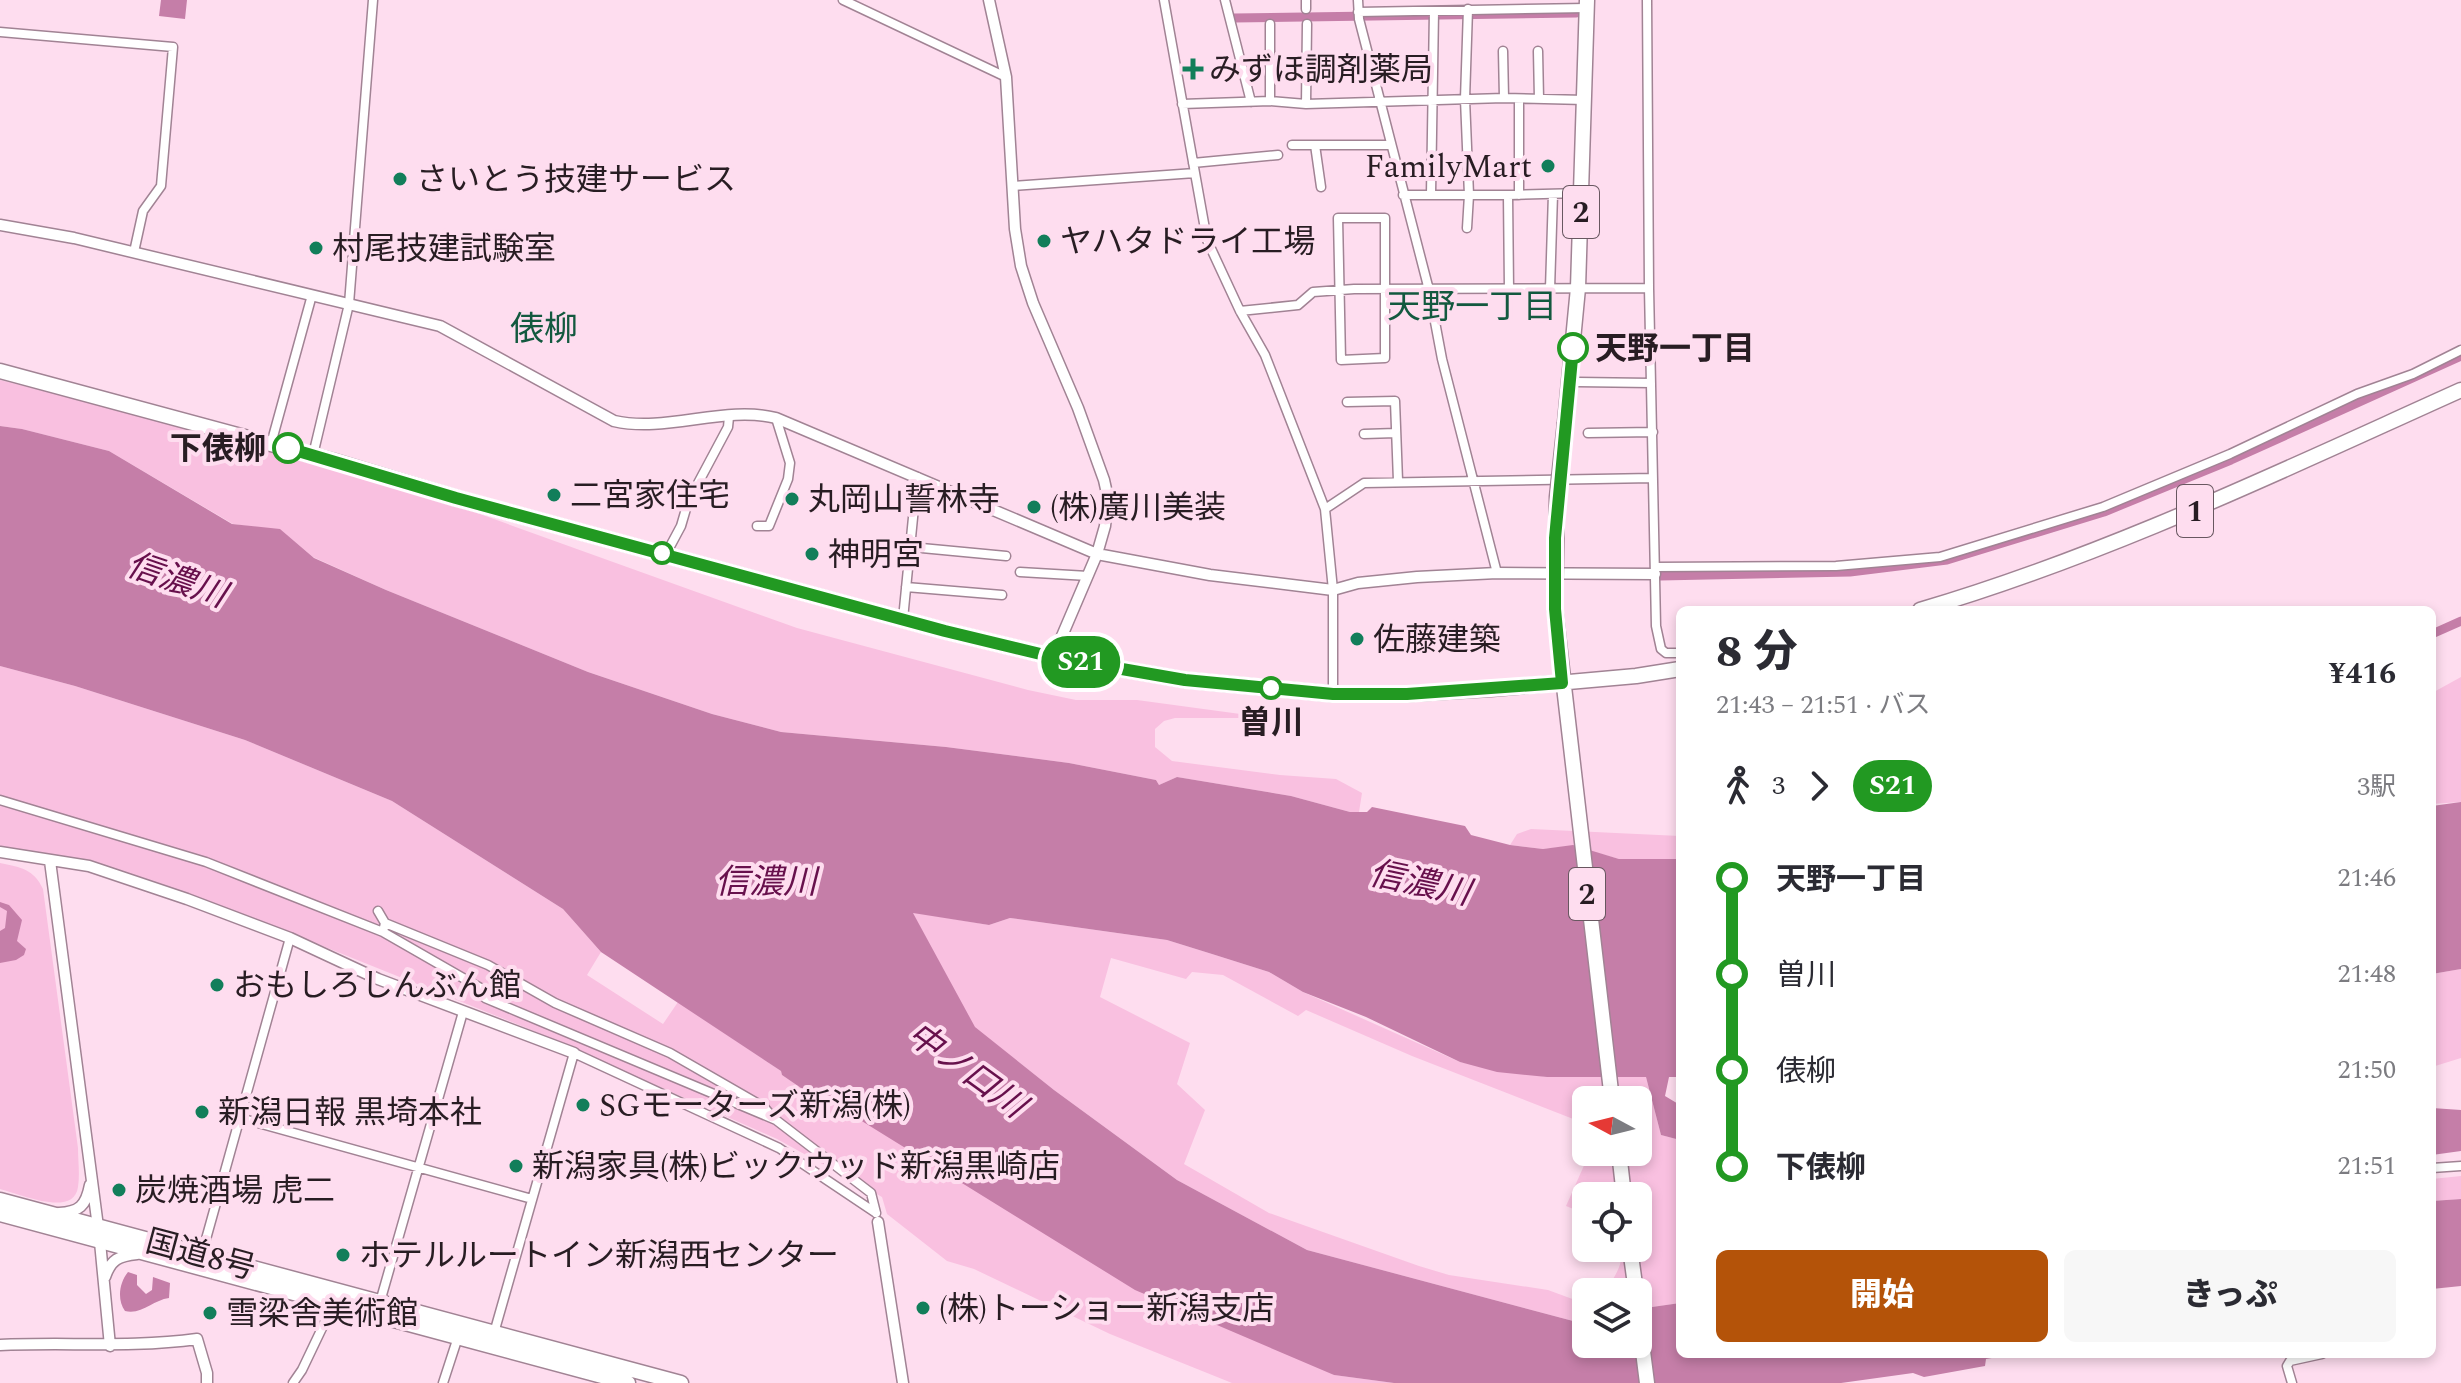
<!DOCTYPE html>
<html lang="ja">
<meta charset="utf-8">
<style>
body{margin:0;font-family:Spectral,"Noto Sans JP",serif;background:#f7f7f7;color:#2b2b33;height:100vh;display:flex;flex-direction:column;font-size:30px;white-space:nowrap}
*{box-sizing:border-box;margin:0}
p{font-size:26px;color:#7c7c81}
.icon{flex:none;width:44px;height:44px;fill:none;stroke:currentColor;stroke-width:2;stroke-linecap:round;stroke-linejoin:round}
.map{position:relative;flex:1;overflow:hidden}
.drawer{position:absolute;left:1676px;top:606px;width:760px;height:752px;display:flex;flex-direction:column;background:#fff;border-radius:12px;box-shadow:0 4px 12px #0003}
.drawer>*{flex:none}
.badge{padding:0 16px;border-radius:26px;font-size:28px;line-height:52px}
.needle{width:52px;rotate:277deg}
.tools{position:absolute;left:1572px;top:1086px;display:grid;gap:16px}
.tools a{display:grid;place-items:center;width:80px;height:80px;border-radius:12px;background:#fff;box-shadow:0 4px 12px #0003;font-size:40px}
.map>.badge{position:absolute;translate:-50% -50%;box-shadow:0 0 0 4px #fff}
.legs{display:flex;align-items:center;gap:12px;height:88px;padding:0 40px;font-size:26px}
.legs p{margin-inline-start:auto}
.headline{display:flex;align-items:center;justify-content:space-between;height:136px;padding:0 40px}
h1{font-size:44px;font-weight:800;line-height:60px}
.button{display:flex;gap:16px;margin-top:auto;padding:16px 40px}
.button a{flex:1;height:92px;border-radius:12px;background:#b45309;color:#fff;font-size:32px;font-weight:800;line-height:92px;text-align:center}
.button a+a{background:#f7f7f7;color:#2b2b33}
ul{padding:0 40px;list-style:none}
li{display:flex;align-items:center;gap:28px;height:96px;font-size:30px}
li i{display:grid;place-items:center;width:12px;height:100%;margin:0 10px;background:currentColor}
li i::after{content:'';width:20px;height:20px;margin:-10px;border:6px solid;border-radius:50%;background:#fff}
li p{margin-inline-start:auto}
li:first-child i{background:linear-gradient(#0000 50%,currentColor 0)}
li:last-child i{background:linear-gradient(currentColor 50%,#0000 0)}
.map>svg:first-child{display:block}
.green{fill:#f9c0e0}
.water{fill:#c57ea8}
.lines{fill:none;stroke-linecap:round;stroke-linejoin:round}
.canal{stroke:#c57ea8;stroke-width:9}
.minor-casing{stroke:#a18394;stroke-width:11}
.tertiary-casing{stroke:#a18394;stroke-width:13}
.primary-casing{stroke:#a18394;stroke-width:17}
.trunk-casing{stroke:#a18394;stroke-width:17}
.minor{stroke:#fff;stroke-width:8}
.tertiary{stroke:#fff;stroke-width:10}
.primary{stroke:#fff;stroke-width:14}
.trunk{stroke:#fff;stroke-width:14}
.primary-bridge-casing{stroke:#a18394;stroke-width:17;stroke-linecap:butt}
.primary-bridge{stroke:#fff;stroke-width:14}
.line-1-casing{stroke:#fff;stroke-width:18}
.line-1{stroke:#292;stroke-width:12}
.poi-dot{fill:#127e5a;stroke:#feddef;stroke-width:3}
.stop-1-dot{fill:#fff;stroke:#292;stroke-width:4}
.labels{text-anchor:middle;stroke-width:8;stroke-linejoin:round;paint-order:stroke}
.shield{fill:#feddef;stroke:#685760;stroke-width:2}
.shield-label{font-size:30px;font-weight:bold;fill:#281d23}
.poi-label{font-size:32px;fill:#281d23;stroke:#feddef;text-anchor:start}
.stop-label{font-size:32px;font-weight:bold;fill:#281d23;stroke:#feddef;text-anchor:start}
.street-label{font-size:32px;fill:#281d23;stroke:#feddef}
.neighbourhood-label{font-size:34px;fill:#13593f;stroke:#feddef}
.water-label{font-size:34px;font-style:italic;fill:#67104c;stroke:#feddef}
</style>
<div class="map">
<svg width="2461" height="1383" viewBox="0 0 2461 1383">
<rect width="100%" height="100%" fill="#feddef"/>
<path class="green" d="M0,380L158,420L452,504L797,628L1028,690L1076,700H1137L1270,718H1175L1164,721L1155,729V747L1172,761L1280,775L1336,779L1362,793L1359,812H1350L1291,796L1177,777L1159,785L1156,780L1069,763L946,747L781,732L712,714L588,672L386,590L313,557L282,531L233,524L109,451L22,429L0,426Z
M0,666L75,686L245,740L392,801L563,909L601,952L587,975L663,1024L678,1002L781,1071L782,1075L820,1100L822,1097L1334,1375L1394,1383H1232L1110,1334L974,1269L947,1261L887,1214L882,1197L777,1139L529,1029L315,943L156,886L0,846Z
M2461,677V802L2432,804V693Z
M1531,829L1680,836V859H1619L1573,846L1543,849L1510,845L1517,834Z
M0,863C20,867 34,869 43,889L78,1148C78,1160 80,1174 78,1187C74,1218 20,1194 0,1189Z
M912,912L989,925L1010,918L1167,940L1212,954L1269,972L1303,992L1460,1062L1547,1077H1646L1661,1135L1680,1140V1303L1638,1309V1292H1604C1613,1279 1625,1265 1620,1248H1638V1196H1586V1214L1566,1206L1590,1152H1638V1100H1586V1124L1412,1056L1306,1010L1298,1016L1223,975L1192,972L1186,979L1111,958L1100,997L1190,1043L1177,1084L1205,1110L1184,1164L1269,1213L1419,1266L1449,1275L1548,1290L1586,1304V1318L1573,1321L1307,1250L1177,1180L1054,1090L974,1027Z
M2461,969V1058L2432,1067V974Z
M2461,1176V1199L2432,1201V1179Z"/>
<path class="water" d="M161,0H187L185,19L159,16Z
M0,426L22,429L109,451L232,524L280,529L314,558L386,590L588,672L712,714L781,732L946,747L1069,763L1156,780L1159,785L1177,777L1291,796L1350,812H1367L1372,807L1465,826L1471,835L1510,845L1543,849L1573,845L1619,859H1680V1077H1669L1665,1096L1680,1105V1140L1661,1135L1646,1077H1547L1497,1072L1460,1062L1366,1017L1303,992L1269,972L1212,954L1167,940L1010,918L989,925L913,913L975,1027L1054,1090L1177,1180L1307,1250L1573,1321L1586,1318V1344H1638V1309L1680,1303V1354H2014L1986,1359L1985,1366L1924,1377L1913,1373L1841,1383H1394L1334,1375L1135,1290L823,1097L820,1101L782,1075L781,1071L601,952L563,909L392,801L245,740L75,686L0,666Z
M2461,802V969L2432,974V806Z
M0,902L9,905L22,920L17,941L26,949L24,955L16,960L0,963V931L5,928L7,911L0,907Z
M2432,1108L2461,1110V1151L2432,1155Z
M2461,1199V1286L2432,1289V1201Z
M128,1272L137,1275V1285L146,1294L152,1290L153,1277L170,1283L169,1298C153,1300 142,1315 125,1311C117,1300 119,1283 128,1272Z"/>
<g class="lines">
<path class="canal" d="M1234,18L1576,13
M1660,576L1850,572L1947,560L2104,512L2231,460L2461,356
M2432,634L2461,621"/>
<g class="minor-casing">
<path id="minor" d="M843,0L1006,77
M1164,0L1207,240L1240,311L1265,355L1325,509L1333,590V694
M1225,0L1251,102
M1306,0V9
M1358,0L1359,19L1429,290L1442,359L1497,573
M1647,0L1649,288L1656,626L1661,649L1666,653H1680
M1358,12L1587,8
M0,32L173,47L161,186L143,211L134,252
M1503,51L1504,98
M1538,51L1539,99
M1270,101V24
M1182,104L1270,101L1306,104L1504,98L1585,100
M1306,104L1307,24
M1292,145H1315
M1193,163L1278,155
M1012,186L1195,173
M1321,187L1315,145H1390
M1431,194L1434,11
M1403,195H1469L1465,99L1468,9
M1519,195V99
M1338,218H1385V358L1341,360Z
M1467,228L1469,195H1508
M1509,289L1508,195L1581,193
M1550,289L1553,194
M1240,311L1298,305L1313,292L1354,289L1649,288
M1577,382L1651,383
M1347,402L1395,401L1398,481
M1588,433L1653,432
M1364,434L1396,433
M271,444L312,295
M313,455L349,304L373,0
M1325,509L1364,483L1653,478
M757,526H769L788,479L790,463L776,418
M911,547L1006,556
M666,554L681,526L688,502L728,427L729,417
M1655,567L1836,566L1940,557L2103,507L2230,454L2357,394L2413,374L2461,350
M1020,572L1088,576
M906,587L1002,595
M903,619L917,477
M0,800L206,862L383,932L484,990L485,998L776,1120L871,1193L876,1213
M378,911L385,923
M383,932L385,923L488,965L555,1003L670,1053L764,1107L774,1119
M240,1118L532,1199
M2432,1168L2461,1166
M201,1257L290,938
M380,1302L463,1012
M494,1333L574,1053L779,1148L876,1213
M293,1383L302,1370L334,1303
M443,1383L458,1337
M2292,1383L2287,1366L2290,1361L2322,1354"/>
</g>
<g class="tertiary-casing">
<path id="tertiary" d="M989,0L1006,77L1015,229L1021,266L1033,303L1078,408L1104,480L1108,498L1105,526L1097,554L1053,657
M0,225L74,238L440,326L614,421C667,433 724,405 776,418L1097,554L1210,575L1333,590L1358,583L1417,577L1497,573L1655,574
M0,852L89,866L187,899L290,938L378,979L574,1053
M50,861L100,1242L110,1346
M59,1213C79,1212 86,1206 90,1185
M878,1222L903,1383
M105,1277C111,1259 119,1256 137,1254
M0,1345C66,1342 131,1348 197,1339L207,1373V1383"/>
</g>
<g class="primary-casing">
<path id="primary" d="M0,371L334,461L456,498L945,631L1053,657L1185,680L1333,694H1407L1491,689L1636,676L1680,669
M1565,423L1578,288L1587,0
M1555,609L1612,1100
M1920,610C2107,555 2283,470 2461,390
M1619,1152L1624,1196
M1630,1248L1636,1292
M1638,1312L1647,1383"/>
</g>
<g class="trunk-casing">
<path id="trunk" d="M0,1200L681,1383
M0,1214L628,1383"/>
</g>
<use href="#minor" class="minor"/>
<use href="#tertiary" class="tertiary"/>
<use href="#primary" class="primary"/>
<use href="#trunk" class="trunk"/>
<g class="primary-bridge-casing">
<path id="primary-bridge" d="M1555,609L1557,497L1565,423"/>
</g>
<use href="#primary-bridge" class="primary-bridge"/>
</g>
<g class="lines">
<g class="line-1-casing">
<path id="line-1" d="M288,448L456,498L945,631L1053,657L1185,680L1333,694H1407L1562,683L1555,609V538L1573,348"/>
</g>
<use href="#line-1" class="line-1"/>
</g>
<g class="poi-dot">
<path d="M1189 57h8v8h8v8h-8v8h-8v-8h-8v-8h8z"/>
<circle cx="1548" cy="166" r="8"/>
<circle cx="400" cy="179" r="8"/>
<circle cx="1044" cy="241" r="8"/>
<circle cx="316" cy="248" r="8"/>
<circle cx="554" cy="495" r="8"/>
<circle cx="792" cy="499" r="8"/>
<circle cx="1034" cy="507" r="8"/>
<circle cx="812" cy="554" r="8"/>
<circle cx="1357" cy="639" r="8"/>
<circle cx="217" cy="985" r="8"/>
<circle cx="583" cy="1105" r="8"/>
<circle cx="202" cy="1112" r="8"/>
<circle cx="516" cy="1166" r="8"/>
<circle cx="119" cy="1190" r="8"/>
<circle cx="343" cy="1255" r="8"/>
<circle cx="923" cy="1308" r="8"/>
<circle cx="210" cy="1313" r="8"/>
</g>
<g class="stop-1-dot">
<circle cx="1573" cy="348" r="14"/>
<circle cx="288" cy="448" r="14"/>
<circle cx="662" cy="553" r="10"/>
<circle cx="1271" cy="688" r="10"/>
</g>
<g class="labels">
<g class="shield">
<rect x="1563" y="186" width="36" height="52" rx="6"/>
<rect x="2177" y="485" width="36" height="52" rx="6"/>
<rect x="1569" y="868" width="36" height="52" rx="6"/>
</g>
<g class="shield-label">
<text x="1581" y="222">2</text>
<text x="2195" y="521">1</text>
<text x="1587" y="904">2</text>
</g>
<g class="poi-label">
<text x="1209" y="80">みずほ調剤薬局</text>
<text x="1532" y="177" text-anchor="end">FamilyMart</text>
<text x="416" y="190">さいとう技建サービス</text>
<text x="1060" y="252">ヤハタドライ工場</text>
<text x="332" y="259">村尾技建試験室</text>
<text x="570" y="506">二宮家住宅</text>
<text x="808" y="510">丸岡山誓林寺</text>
<text x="1050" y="518">(株)廣川美装</text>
<text x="828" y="565">神明宮</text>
<text x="1373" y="650">佐藤建築</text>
<text x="233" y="996">おもしろしんぶん館</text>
<text x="599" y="1116">SGモーターズ新潟(株)</text>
<text x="218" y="1123">新潟日報 黒埼本社</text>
<text x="532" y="1177">新潟家具(株)ビックウッド新潟黒崎店</text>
<text x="135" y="1201">炭焼酒場 虎二</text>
<text x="359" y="1266">ホテルルートイン新潟西センター</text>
<text x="939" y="1319">(株)トーショー新潟支店</text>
<text x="226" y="1324">雪梁舎美術館</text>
</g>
<g class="stop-label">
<text x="1595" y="359">天野一丁目</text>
<text x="266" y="459" text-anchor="end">下俵柳</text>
<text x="1271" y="733" text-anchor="middle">曽川</text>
</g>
<g class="street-label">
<text transform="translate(201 1254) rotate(15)" y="11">国道8号</text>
</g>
<g class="neighbourhood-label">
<text x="1472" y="318">天野一丁目</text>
<text x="544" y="340">俵柳</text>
</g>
<g class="water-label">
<text transform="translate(177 579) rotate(19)" y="12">信濃川</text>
<text x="766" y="893">信濃川</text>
<text transform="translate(1420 882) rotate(12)" y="12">信濃川</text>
<text transform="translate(967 1069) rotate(36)" y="12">中ノ口川</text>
</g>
</g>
</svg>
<div class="tools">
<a><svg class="needle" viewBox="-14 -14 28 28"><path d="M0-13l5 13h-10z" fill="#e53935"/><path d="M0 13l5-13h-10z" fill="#7c7c81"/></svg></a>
<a><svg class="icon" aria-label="locate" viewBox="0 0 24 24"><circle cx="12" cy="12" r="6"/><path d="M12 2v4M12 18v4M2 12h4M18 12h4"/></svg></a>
<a><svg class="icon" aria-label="layers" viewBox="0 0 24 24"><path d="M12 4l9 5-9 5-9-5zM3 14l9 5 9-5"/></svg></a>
</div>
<b class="badge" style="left:1081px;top:662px;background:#292;color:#fff">S21</b>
<section class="drawer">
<div class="headline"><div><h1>8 分</h1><p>21:43 – 21:51 · バス</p></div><b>¥416</b></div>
<div class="legs"><svg class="icon" aria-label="walk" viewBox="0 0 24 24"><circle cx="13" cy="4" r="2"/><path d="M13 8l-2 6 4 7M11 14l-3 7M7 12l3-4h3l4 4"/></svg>3<svg class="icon" aria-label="forward" viewBox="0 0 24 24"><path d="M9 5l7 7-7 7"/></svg><b class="badge" style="background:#292;color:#fff">S21</b><p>3駅</p></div>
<ul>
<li><i style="color:#292"></i><b>天野一丁目</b><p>21:46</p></li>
<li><i style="color:#292"></i><span>曽川</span><p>21:48</p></li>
<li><i style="color:#292"></i><span>俵柳</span><p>21:50</p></li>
<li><i style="color:#292"></i><b>下俵柳</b><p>21:51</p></li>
</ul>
<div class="button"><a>開始</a><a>きっぷ</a></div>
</section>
</div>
